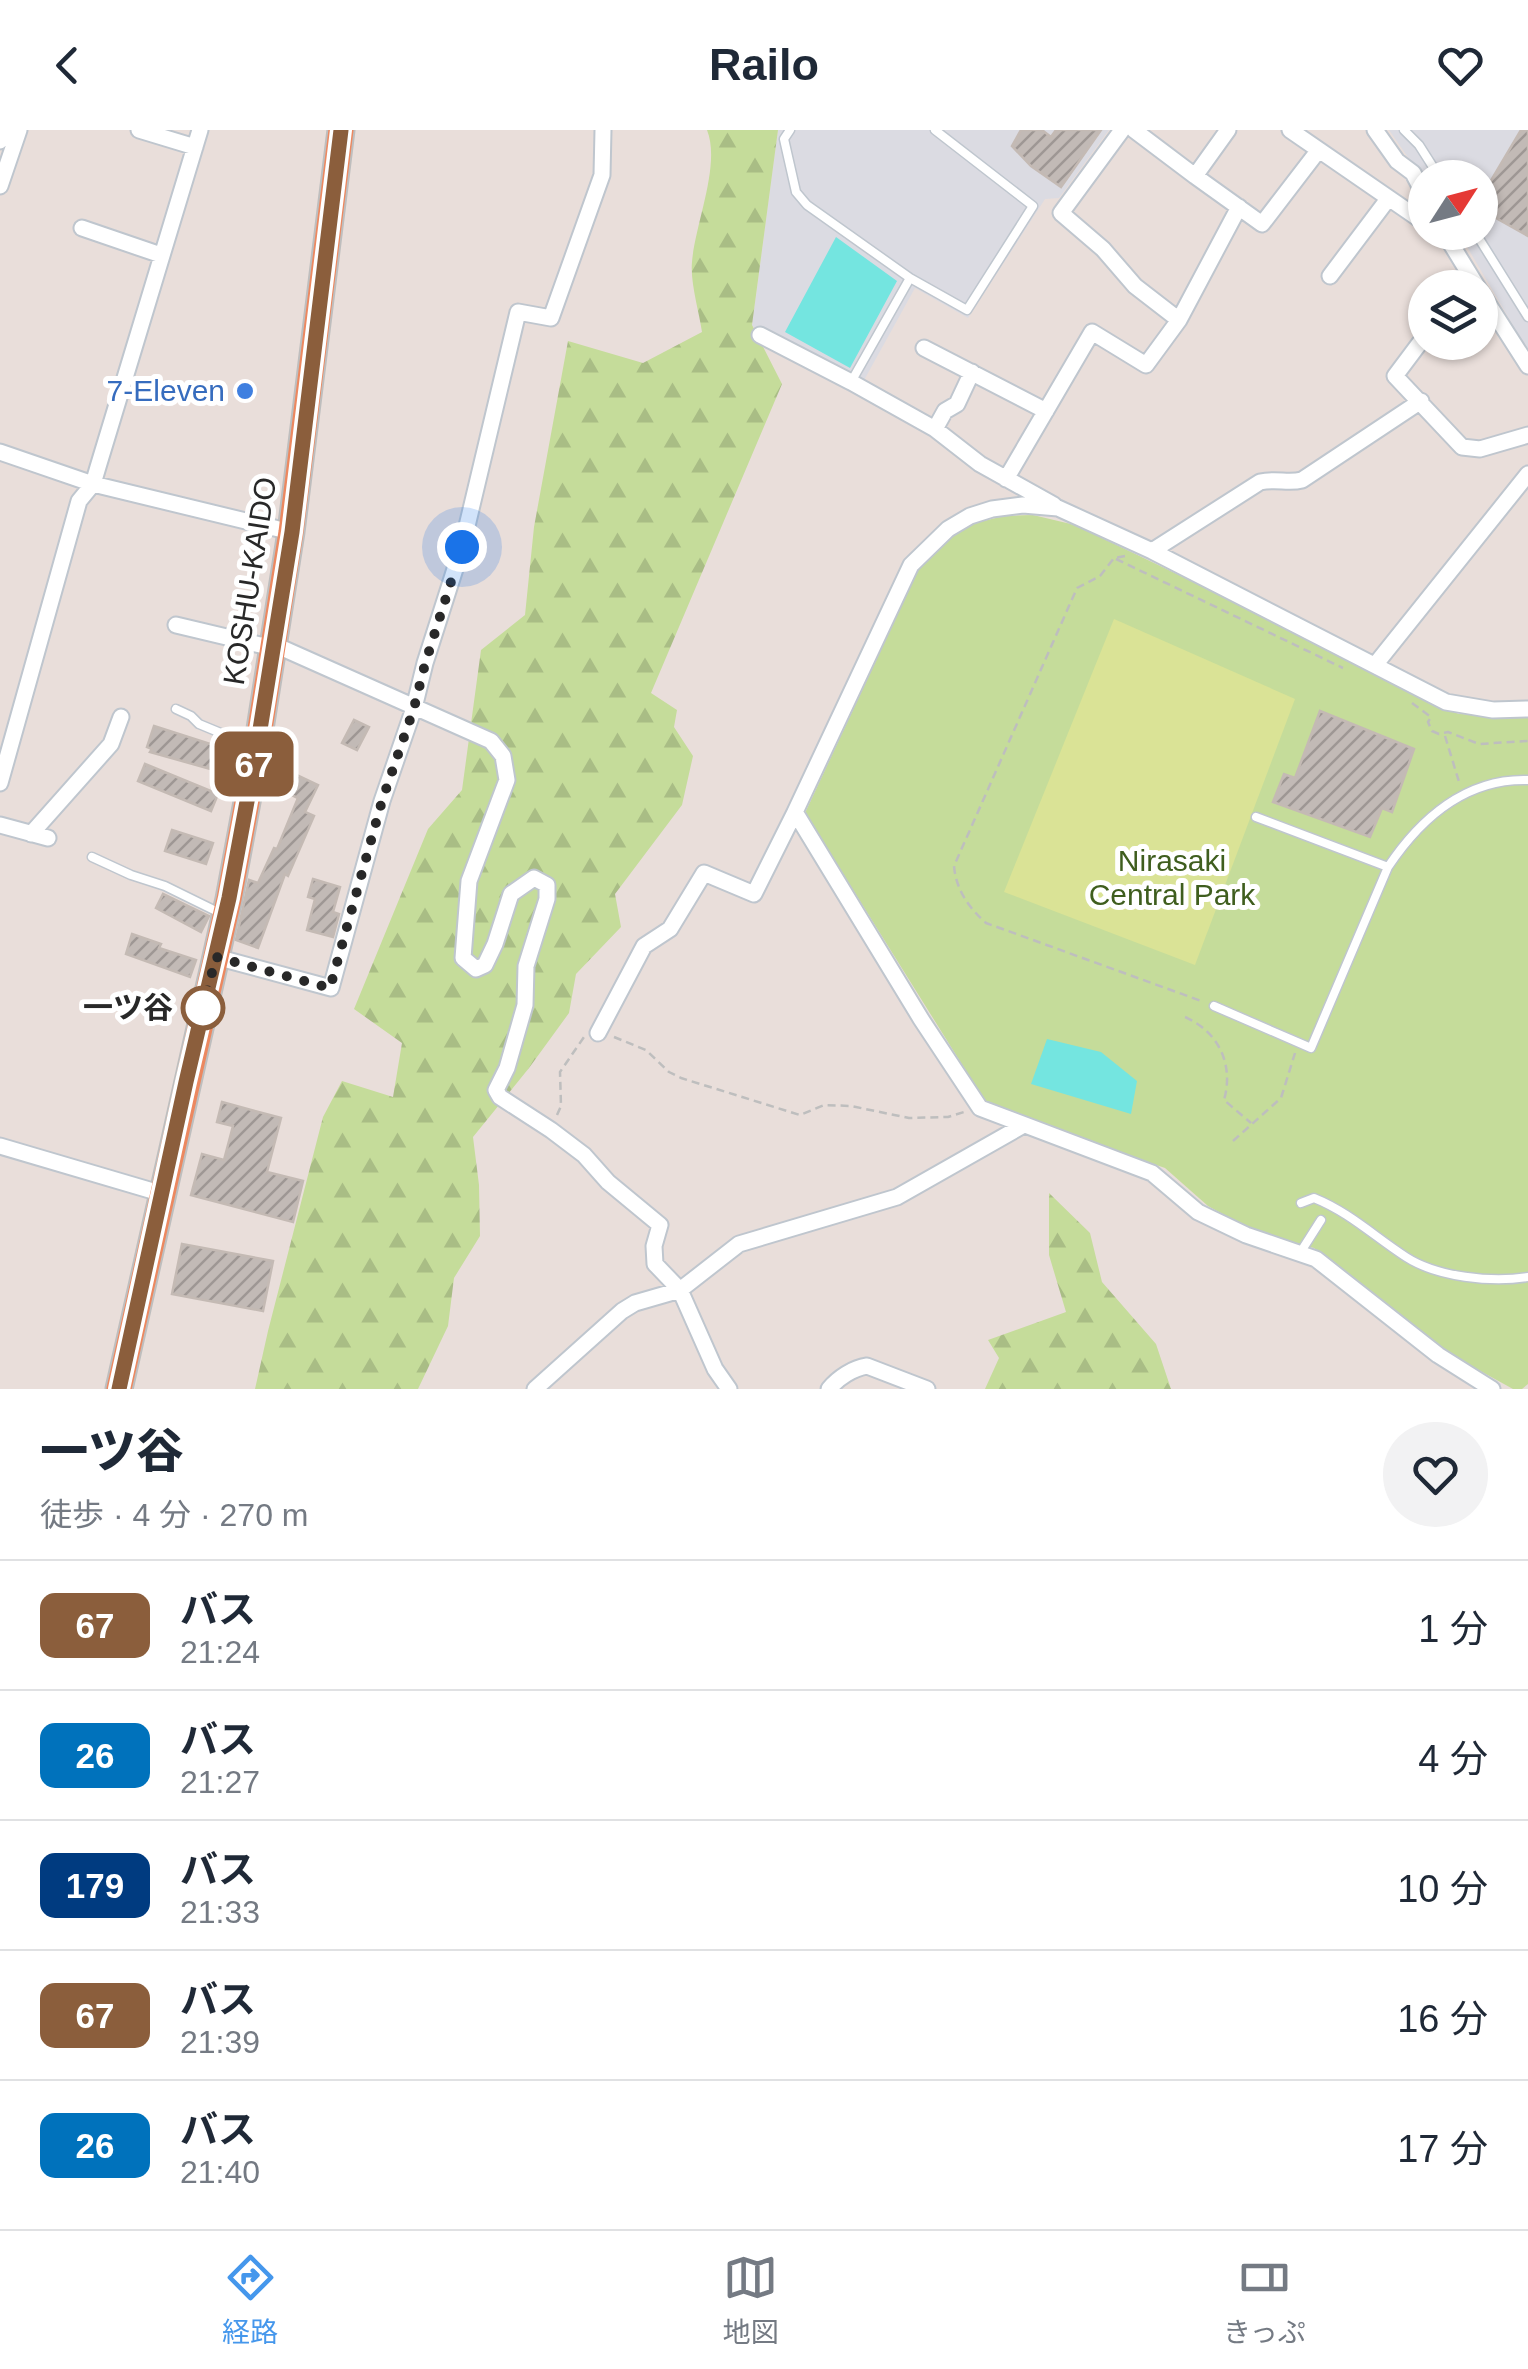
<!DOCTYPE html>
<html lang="ja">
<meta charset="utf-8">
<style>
body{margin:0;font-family:Helvetica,"Noto Sans JP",sans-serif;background:#f2f2f3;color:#1f2937;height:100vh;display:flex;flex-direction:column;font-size:38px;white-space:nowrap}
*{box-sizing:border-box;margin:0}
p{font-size:32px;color:#747a83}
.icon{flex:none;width:55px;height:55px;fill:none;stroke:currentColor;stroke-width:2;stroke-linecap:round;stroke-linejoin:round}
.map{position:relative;height:1259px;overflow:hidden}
.details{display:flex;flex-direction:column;background:#fff;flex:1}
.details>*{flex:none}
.badge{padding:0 20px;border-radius:15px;font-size:35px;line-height:65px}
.needle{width:65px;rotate:54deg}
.buttons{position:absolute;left:1408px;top:30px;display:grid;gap:20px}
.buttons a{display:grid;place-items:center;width:90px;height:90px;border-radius:50%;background:#fff;box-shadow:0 2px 8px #0004;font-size:50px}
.you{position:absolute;width:50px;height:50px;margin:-25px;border:8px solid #fff;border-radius:50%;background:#1a73e8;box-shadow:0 0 0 15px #1a73e833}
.map>.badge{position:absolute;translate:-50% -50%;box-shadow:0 0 0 5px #fff}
.round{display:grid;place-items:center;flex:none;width:105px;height:105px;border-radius:52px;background:#f2f2f3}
.overview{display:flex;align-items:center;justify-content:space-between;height:170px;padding:0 40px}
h1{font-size:48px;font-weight:800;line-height:75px}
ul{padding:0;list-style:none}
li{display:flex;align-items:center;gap:30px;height:130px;padding:0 40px;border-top:2px solid #e0e1e3}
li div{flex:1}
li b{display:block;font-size:38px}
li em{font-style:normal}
li .badge{min-width:110px;font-weight:700;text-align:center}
header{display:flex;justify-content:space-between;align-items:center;height:130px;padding:0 40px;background:#fff;font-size:45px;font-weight:800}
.tab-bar{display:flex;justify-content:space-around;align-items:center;height:140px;border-top:2px solid #e0e1e3;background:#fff;font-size:28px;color:#747a83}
.tab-bar a{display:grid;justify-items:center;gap:5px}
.tab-bar .current{color:#4597ec}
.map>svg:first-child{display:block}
.industrial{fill:#dbdbe2}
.grass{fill:#c5dc9a}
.forest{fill:url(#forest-firs)}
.pitch{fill:#dae396}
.water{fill:#74e5e0}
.building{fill:url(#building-hatch);stroke:#c4bab4;stroke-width:2.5}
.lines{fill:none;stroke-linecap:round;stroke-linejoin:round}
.service-casing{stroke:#bfc6ce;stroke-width:11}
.minor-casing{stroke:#bfc6ce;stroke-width:19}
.trunk-casing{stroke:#bebebe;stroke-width:29}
.path{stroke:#bebebe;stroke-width:2.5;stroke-dasharray:8 5;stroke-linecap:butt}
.service{stroke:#fff;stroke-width:8}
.minor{stroke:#fff;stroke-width:15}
.trunk{stroke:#ec8860;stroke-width:25}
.line-casing{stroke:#fff;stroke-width:22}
.line{stroke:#8b5e3c;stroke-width:15}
.walk{stroke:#282828;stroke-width:10;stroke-dasharray:0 18}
.shop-dot{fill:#3f7fe0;stroke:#fff;stroke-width:4}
.stop-dot{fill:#fff;stroke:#8b5e3c;stroke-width:5}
.labels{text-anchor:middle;stroke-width:10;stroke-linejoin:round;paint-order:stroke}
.shop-label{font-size:30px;fill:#366cbe;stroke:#fff;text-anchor:end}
.street-label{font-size:30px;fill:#282828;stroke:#fff}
.park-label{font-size:30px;fill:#3f5e1e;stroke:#fff}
.stop-label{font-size:30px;font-weight:bold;fill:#282828;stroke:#fff;text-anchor:end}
</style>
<header><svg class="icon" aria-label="back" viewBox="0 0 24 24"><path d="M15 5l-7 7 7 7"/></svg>Railo<svg class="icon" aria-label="heart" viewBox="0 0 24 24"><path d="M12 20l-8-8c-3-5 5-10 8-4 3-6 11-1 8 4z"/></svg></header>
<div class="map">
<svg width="1528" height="1259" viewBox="0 0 1528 1259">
<defs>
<pattern id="forest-firs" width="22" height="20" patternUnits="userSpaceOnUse" patternTransform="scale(2.5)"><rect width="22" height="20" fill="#c5dc9a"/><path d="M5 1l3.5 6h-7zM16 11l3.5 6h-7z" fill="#a9bd85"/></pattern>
<pattern id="building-hatch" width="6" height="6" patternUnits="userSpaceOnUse" patternTransform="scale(2.5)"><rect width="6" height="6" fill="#c2bab6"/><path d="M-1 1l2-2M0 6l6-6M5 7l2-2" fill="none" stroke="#9e9794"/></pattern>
</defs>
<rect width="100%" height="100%" fill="#e9deda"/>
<path class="industrial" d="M778,0H1109L1059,68L1045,69L968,188L915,158L863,252L752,196Z
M1389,0H1528V221L1459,103L1480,102V48L1427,47L1407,26Z"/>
<path class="grass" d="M1033,385L1075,395L1204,457L1427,572L1459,584L1528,586V1254L1522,1259H1513L1455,1227L1314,1118L1257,1103L1208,1076L1165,1038L1028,991L986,973L805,683L918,440L951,406L975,393L1004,386Z"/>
<path class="forest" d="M707,0H778L752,195L782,254L651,563L677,580L674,597L693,626L682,675L615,764L621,797L576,844L569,883L529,938L473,1007L479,1055L480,1106L454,1148L448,1196L418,1259H255L268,1201L323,987L342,951L393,967L402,913L354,879L428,699L462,660L481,520L525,485L534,397L568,211L643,233L702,202C699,181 690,152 692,132C695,94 721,35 707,0Z
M1049,1063L1090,1103L1102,1152L1156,1214L1171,1259H985L999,1228L988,1210L1066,1182L1049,1125Z"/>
<path class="pitch" d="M1114,489L1295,569L1195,835L1004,762Z"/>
<path class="water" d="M836,107L897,151L850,238L785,202Z
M1047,909L1101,922L1137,951L1131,984L1031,954Z"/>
<path class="building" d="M1021,0H1042L1051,7L1056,0H1101L1061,57L1031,36L1012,16Z
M1521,0H1528V106L1480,79V69Z
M1320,581L1414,619L1392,682L1382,678L1370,707L1273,672L1284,644L1295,648Z
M354,590L369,597L357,620L342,613Z
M154,596L220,617L219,622L234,626L228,644L150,622L152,619L147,617Z
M145,634L218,664L211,681L138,651Z
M286,640L318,655L305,682L314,686L288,746L285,744L258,818L236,810L249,750L258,753L274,718L277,719L298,668L277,658Z
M172,700L213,713L206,734L165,721Z
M313,749L340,757L333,782L339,784L333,807L307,800L315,769L308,767Z
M163,764L209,786L201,802L156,778Z
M132,804L161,814L159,818L196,830L190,847L126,824Z
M222,972L281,988L267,1042L303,1051L293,1092L191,1065L202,1024L224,1030L233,996L217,992Z
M182,1114L273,1131L263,1181L172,1164Z"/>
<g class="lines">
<g class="service-casing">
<path id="service" d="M790,0L784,9L796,62L807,75L910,148L967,180L1033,76L935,0
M1404,0L1419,15L1440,48
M1475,102L1528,187
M851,252L910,148
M176,579L191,586L199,594L252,616
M1256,687L1388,737C1420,689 1466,648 1528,650
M92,727L131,745L165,756L220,783
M1214,876L1311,918L1388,737
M1301,1073L1314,1068C1349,1082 1375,1107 1406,1127C1437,1147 1492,1153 1528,1147
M1300,1123L1321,1090"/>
</g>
<g class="minor-casing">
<path id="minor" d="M139,0L195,17
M1122,0L1061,83L1103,119L1135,156L1179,190
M1134,0L1195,46
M1228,0L1195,46L1262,94L1318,21
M1290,0L1425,93
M1375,0L1397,31L1413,43L1425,66
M0,11L4,0
M0,56L19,0
M82,98L161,125
M1438,102L1448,109L1478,158
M1330,146L1388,69
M1480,161L1528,236
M760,205L851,252L935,299L980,334L1054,375
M1425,206L1395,246L1462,317L1480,319L1528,305
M924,218L1046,281
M935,299L945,281L957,274L972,242
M0,322L93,354L291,402
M1006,349L1092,202L1146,235L1179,190L1239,77
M1152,421L1260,352C1278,348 1287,354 1302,350L1421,271
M176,495L260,515L273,514L491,611L503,626L507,650L469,751L463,828L476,839L485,835L495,814L511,764L534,748L547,755V769L526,836L525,875L507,938L496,960L500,967L551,1000L584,1025L608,1052L660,1095L654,1116L655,1134L680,1160L715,1239L729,1259
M1375,535L1528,344
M0,653L79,371L93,354L98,337L200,0
M0,695L48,708
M31,704L111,614L121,587
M216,827L331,858L382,671L414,578L425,533L462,417L518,182L551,188L602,45L603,0
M598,903L644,816L670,799L704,743L754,764L795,682
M0,1016L163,1064
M535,1259L622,1181L635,1173L680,1160L739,1114L897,1067L1022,996
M829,1259C838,1248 853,1238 867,1236L927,1259
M1492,1259L1438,1225L1316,1129L1246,1105L1198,1082L1152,1043L980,978L921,889L795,682L911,435L948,399L970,386L992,379L1023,375L1058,378L1152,421L1446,572L1493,580L1528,579"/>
</g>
<g class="trunk-casing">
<path id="trunk" d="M119,1259L229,769L257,618L291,402L341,0"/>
</g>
<path class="path" d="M1125,426L1114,428L1100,446L1077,458L954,736C956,760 969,778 986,793L1204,872
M1116,429L1343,538
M1412,573L1431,587L1428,592L1432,601L1439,604L1448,602L1479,614L1528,611
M1445,606L1460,655
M1185,887C1219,902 1234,935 1224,970L1251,993
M614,907L646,920L669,942L681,948L800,985L824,975L851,976L909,988L948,987L964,982
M557,985L561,976L560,942L584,907
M1233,1011L1281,968L1295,923"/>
<use href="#service" class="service"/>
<use href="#minor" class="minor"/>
<use href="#trunk" class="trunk"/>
</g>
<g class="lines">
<g class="line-casing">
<path id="line" d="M119,1259L186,952L229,768L257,618L292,402L341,0"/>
</g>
<use href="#line" class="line"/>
<path class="walk" d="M203,878L216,827L330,858L382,671L414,578L425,534L462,417"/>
</g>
<circle class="shop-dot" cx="245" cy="261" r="10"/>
<circle class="stop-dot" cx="203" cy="878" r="20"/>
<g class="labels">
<g class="shop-label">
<text x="225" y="271">7-Eleven</text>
</g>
<g class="street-label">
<text transform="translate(250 451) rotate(-81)" y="10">KOSHU-KAIDO</text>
</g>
<g class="park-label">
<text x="1172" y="741">Nirasaki<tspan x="1172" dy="34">Central Park</tspan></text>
</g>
<g class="stop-label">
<text x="173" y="888">一ツ谷</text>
</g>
</g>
</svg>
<div class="buttons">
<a><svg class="needle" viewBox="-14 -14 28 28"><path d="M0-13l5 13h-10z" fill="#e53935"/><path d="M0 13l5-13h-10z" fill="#747a83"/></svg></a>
<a><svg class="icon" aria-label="layers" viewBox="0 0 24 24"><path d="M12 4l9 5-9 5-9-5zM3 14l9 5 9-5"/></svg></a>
</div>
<div class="you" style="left:462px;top:417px"></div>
<b class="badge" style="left:254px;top:634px;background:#8b5e3c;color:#fff">67</b>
</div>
<section class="details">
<div class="overview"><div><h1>一ツ谷</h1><p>徒歩 · 4 分 · 270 m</p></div><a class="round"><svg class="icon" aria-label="heart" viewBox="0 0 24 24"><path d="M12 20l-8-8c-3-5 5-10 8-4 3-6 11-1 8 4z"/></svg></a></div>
<ul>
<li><span class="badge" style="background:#8b5e3c;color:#fff">67</span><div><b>バス</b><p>21:24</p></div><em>1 分</em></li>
<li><span class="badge" style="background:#0072bc;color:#fff">26</span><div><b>バス</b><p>21:27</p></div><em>4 分</em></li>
<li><span class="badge" style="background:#003b80;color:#fff">179</span><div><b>バス</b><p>21:33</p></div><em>10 分</em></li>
<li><span class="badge" style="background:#8b5e3c;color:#fff">67</span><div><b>バス</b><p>21:39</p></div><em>16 分</em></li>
<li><span class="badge" style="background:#0072bc;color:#fff">26</span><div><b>バス</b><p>21:40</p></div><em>17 分</em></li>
</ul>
</section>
<nav class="tab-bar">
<a class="current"><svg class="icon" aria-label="directions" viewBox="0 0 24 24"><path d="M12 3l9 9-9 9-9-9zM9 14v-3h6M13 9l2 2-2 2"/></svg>経路</a>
<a><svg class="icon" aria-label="map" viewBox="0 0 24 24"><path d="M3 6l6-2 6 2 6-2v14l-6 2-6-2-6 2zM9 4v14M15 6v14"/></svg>地図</a>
<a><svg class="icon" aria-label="tickets" viewBox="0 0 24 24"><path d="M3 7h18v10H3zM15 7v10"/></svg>きっぷ</a>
</nav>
